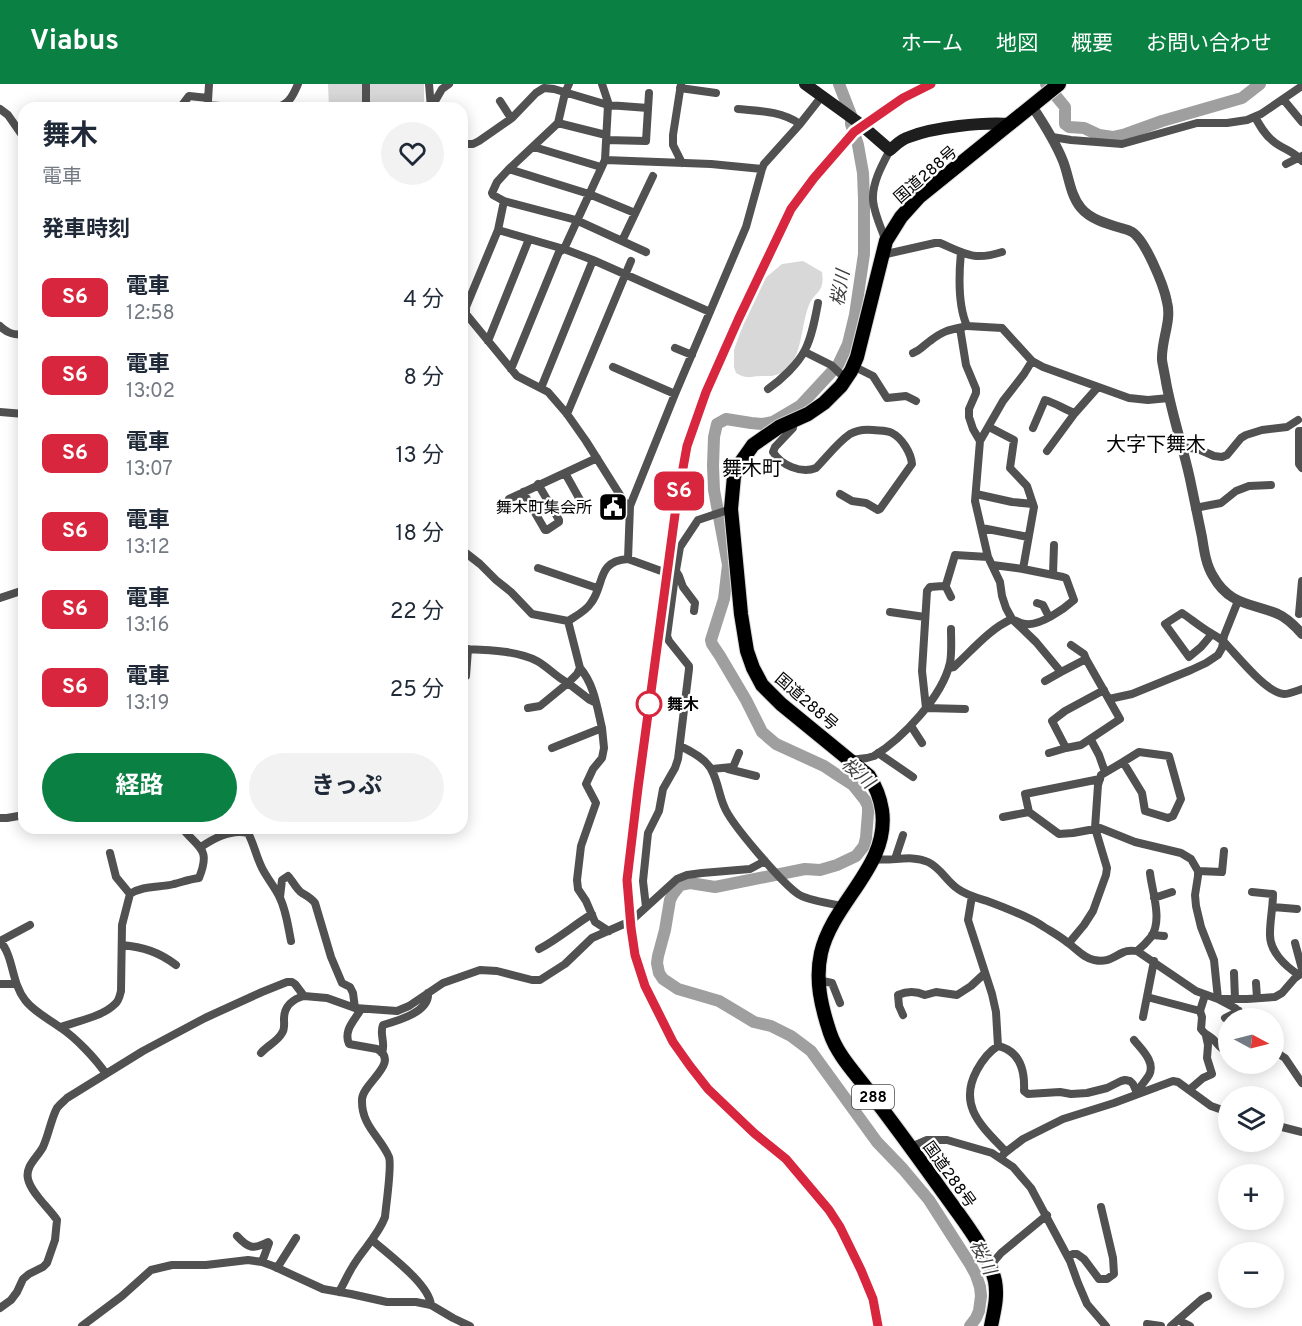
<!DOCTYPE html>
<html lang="ja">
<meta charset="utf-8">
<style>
body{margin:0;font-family:Overpass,"Noto Sans JP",sans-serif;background:#f2f2f3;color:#1f2937;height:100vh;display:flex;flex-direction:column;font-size:22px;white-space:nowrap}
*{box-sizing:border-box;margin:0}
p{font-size:20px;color:#747a83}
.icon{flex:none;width:33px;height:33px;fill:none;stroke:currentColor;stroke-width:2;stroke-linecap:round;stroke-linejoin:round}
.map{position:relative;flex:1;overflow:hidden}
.side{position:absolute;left:18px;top:18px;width:450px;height:732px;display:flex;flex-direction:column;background:#fff;border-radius:18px;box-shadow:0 3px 15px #0003}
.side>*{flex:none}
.badge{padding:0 12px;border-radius:9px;font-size:21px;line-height:39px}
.needle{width:39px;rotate:97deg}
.tools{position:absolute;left:1218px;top:924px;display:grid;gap:12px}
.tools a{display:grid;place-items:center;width:66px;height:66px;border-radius:50%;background:#fff;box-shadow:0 3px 15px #0003;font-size:30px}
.map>.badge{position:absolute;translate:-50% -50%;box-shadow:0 0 0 3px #fff}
h2{padding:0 24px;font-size:22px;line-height:54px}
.round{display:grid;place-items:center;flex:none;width:63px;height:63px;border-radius:32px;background:#f2f2f3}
.headline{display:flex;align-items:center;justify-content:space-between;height:102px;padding:0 24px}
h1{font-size:28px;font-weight:700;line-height:45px}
.primary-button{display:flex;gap:12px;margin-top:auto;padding:12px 24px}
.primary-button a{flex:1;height:69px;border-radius:36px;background:#0b8043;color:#fff;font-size:24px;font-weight:700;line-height:69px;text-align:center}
.primary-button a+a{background:#f2f2f3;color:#1f2937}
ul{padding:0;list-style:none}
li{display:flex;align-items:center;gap:18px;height:78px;padding:0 24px}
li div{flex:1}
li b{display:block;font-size:22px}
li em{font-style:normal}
li .badge{min-width:66px;font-weight:700;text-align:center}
header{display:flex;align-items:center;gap:36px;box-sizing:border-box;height:84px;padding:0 30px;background:#0b8043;color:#fff}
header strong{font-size:28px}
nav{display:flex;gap:33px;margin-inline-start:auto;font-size:21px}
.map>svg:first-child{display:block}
.green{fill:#d8d8d8}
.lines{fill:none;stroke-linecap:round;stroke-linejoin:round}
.river{stroke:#9f9f9f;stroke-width:12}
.trunk-casing{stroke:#dbdbdb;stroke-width:16}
.minor{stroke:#515151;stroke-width:8}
.tertiary{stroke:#515151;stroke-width:10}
.secondary{stroke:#1e1e1e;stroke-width:12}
.trunk{stroke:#000;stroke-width:14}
.rail{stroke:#000;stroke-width:2;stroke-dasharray:9 3 1.5 3;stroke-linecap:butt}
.line-casing{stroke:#fff;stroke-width:14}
.line{stroke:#d7263d;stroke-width:9}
.stop-dot{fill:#fff;stroke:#d7263d;stroke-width:3}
.labels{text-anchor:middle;stroke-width:4.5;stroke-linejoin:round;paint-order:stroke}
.shield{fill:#fff;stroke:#4c4c4c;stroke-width:1.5}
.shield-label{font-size:15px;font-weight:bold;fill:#000}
.street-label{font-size:16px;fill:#000;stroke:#fff}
.poi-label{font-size:16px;fill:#000;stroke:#fff;text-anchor:end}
.stop-label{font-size:16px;font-weight:bold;fill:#000;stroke:#fff;text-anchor:start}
.water-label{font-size:18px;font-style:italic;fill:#404040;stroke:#fff}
.quarter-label{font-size:20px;fill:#000;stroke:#fff}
</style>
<header>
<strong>Viabus</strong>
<nav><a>ホーム</a><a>地図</a><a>概要</a><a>お問い合わせ</a></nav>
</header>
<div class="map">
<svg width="1302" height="1242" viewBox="0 0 1302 1242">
<rect width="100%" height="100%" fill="#fff"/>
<path class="green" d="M328,0H424V24H329Z
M803,177L822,188C825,209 815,207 809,221C799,245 804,286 772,292C770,292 765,292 763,292C750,292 748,296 736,289L734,283V266L747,229L764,195L782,180Z"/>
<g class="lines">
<path class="river" d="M839,0L851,31V40L858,61L863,89L864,115V170L855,231L848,260L838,281L800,322L773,338L762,340L751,339L726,335L717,340L714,353L713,382L714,406L728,481L724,515L711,556L712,560L720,572L746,616L762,648L776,660L824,682L836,690L853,701L865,716L868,722V729L866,754L864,762L856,772L837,781L820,786L805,785L715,803L690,799L680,801L673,810L670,816L665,846L658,872L657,879L659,889L663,895L678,905L719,917L754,938L771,942L791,952L811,967L877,1058L903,1085L929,1116L970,1180L976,1191L980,1203L981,1212L979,1227L976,1234L970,1242
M1046,0L1065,23V40L1069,43L1084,44L1099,51L1113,53L1126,50L1162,37L1242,14L1260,0"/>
<g class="trunk-casing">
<path id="trunk" d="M991,1242C994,1227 998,1213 995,1197C988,1167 963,1136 945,1111C920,1076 894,1040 867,1005C854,988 837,970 830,949C821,922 815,896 821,869C833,817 890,782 882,726C880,713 876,703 869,692L781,620L762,601L753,584L747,567L741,530L731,425L734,392L741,378L753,361L779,343L808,330L824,319L841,302L851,287L857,273L886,157L901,133L919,113L1059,0"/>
</g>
<path class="minor" d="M429,0L431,24
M569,0L565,9L558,39L509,85L497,98L492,109L493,111L504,117L498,146L466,223V230L517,292L548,308L567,330L586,357L625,419L630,422
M602,0L608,18V21L648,24
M681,0L673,51V61L682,79
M680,4L716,9
M1283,15L1302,38
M208,17L209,0
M500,17L511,34
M207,21L246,24
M280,22C290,19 294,9 298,0
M180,24L189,12L208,14
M252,24L280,22V24
M366,24V0
M431,24L442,5L449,0
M0,25L8,31L24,54
M738,25C760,27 781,27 800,40
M1255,33C1260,42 1265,51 1273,57C1282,65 1294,67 1302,77
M558,39L606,51
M1052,53L1071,56L1122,60L1197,39H1227L1247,36L1261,30L1302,2
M606,56L646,57L649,9
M462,60H473L479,57L512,34L536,9L544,4L554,5L608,21L605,76L564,165L559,168L511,285
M534,63L601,83
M605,76L711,80L762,85
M1286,80L1302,72
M509,85L589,110L635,129
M504,117L576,136L646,168
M498,146L564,165L593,176L710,228
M622,157L653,92
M886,157C881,144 874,129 873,116C872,99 882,81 890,66
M961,168C959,189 958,222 967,242L1002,244L1032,277L1043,283L1129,314L1148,316L1169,314
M882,171L935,159H940C965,170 974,177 1002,168
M0,242C6,248 15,252 24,250
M960,244L966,281L976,305V309L969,325V333L973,345L980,357
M488,257L529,155
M675,264L692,271
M805,268L831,281L846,295
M913,269C921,266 924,261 930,257C943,247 948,246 963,243
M1032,277L1024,290L1003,317L980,357L975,417L988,473L1000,498L1002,512L1006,524L1012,535L1036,558L1061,588L1086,575L1120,635L1081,661L1066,664L1052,637L1065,627L1104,606
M853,282L873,292L887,314L906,312L916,317
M613,283L675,310
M541,304L593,176
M768,305C781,296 798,280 805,266C812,252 815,235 818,219
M0,328L24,330
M567,330L631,177
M793,337V344L775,363L773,368C781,381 801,390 816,384C827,373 837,359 850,350C857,346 865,345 873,346C879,347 886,346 892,349C902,354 911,369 912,380L880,425L878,426L866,419L852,417L840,410
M989,343L1014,356L1010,384L1027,402L1034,423L1023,485
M1033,344L1045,316C1056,319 1065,326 1075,329
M1302,347H1299V380L1302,384
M1181,363L1198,365L1214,372L1222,373L1227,371L1241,354L1246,351L1262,346L1287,343L1298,336
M1047,367L1075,329L1098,303
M565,389L584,423
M523,408L545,446H547L559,438V436L538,400
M976,410L1012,418L1033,420
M509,415L597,374
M1195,424L1221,419L1236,407L1249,402L1271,401
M982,444L1028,453
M462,466L480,480L496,496L511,508L532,530L568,537
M628,475L675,492
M538,484L597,504
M676,487L679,492L683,503L695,519L694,527
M1053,490L1054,461
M945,501L951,513
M0,514L24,506
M1037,519L1043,521L1049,533
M890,528L925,533
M1299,530L1302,497
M1212,550L1201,563L1189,573L1165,540L1182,529C1191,535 1199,542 1209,548C1214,551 1220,554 1224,558C1237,571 1266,609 1284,610C1290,610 1296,607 1302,605
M1071,561L1084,570L1086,575
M462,565C485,566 516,566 537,577C548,583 556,593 568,599L577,590L580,584L568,537C576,532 586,527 591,519C605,501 596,477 628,475L630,422L675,310L746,143L762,85L764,80L800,40L822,12
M949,584L954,583L958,579C974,564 991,544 1012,535C1016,537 1022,540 1026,540C1040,542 1064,525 1074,516L1066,494L1063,493L1023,485L993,481
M466,592L468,565
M1045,597L1061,588
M1109,615L1132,610L1191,586L1206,579L1218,571L1222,564L1224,552L1238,517
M528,624L540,622L568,599L590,616L596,619
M965,625L926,624L922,587L927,507L930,503L943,502L946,501L955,471L988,473
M911,642L922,659
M602,644L604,664L602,674L593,685L586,700L596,719L581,762L577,796L578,805L586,817L595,838L609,847
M1091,656L1099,671L1105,688
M680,662C691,667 707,676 712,687C718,698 719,711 724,722C730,739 783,800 798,810C808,817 830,819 842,822
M552,664L602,644C597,623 594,600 580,584
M1139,668L1169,672L1181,715L1173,732L1168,734L1145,727L1142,709L1123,678Z
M878,669L913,693
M1049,669L1066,664
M850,676L867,674L874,672C903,654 942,613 950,579C952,568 951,556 951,545
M712,685L732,683L734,681L739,669
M728,685L756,692
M1100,695L1025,710L1029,728L1059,750L1073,749L1100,744L1135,758L1181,769L1191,775L1198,787V792L1195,811L1196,822L1201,843L1214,876L1218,915L1235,924L1246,934
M1003,733L1029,728
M0,734H7L24,731
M201,763C214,754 232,745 248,749C254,760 256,772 262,784C267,794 274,802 279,812C286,825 288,842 291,857
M110,769L116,793L130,810
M874,775C891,778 911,770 928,778C941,784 946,797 958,805C966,811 977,814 987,817C1006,824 1025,831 1041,841C1050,847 1060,852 1068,859C1077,865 1083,874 1094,876C1109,879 1112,873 1124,868C1128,866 1133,867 1137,867L1196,907L1218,915H1247L1275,913L1282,909L1295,894L1302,889
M895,775L903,751
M1198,787L1222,788L1224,767
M1252,808L1273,810C1273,823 1270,836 1270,849C1269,867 1285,882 1299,891
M972,812L968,836L992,910L996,928L998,962
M280,813L282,796L288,792C293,797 296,805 302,809C307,812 311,814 315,819L331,873L342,899L350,903L353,909L355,924
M1154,814L1172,808
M646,823L643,797L648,749L659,727L663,705L675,684L678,675L689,585V582L669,557L667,552L675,492L680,463L698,436L731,425
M1273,823L1297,825
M632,836L677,795L687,791L702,789L750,785L765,777
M30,841L0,857C14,873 11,898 25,916C34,928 49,935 61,944C76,954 96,975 106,990
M1152,851L1164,852
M1069,859L1084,841L1093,827L1106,791L1107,784L1095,744L1098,701L1101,691L1123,678
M1295,859L1302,885
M122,861C143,863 159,868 176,881
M539,865C558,855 574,841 592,830
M1137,867C1142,863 1147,858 1151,853C1163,836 1152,808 1150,789
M1234,889L1235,915
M818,896L832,899L840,919
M1256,899L1257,914
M0,900H16
M1205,911L1200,927L1202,933L1201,945C1204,950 1208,951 1213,955C1219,961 1219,964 1228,968
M1147,913L1200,927
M903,931L899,922L898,911C907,907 916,907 925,911L936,908L957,911L971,902L985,889
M1143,933L1154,877
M1225,934L1239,927
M61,943C77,937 102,933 115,920C119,917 120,911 121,907L122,841L130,810C143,801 160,804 174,800C182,798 190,795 199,794C211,764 199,765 182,744
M1134,956C1141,965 1156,978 1149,991C1146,996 1141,1002 1137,1007
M1274,967L1285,974L1302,999
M261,969C267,962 278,957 282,949C285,945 284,940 284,935C284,922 293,915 304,912
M382,969C386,959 379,950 383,941C397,937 430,928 428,909
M1189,1006L1203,994L1212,990L1207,974L1208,961L1206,952
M1274,1041L1302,1048
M911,1063L927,1056H947L992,1069L1013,1083L1031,1104L1070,1177L1078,1199L1087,1220L1106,1242
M1006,1068C983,1043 957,1023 977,986C982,977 988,968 998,962C1020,967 1025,987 1024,1007L1028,1010L1060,1008L1071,1010L1087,1009L1107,1004L1121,997L1125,996L1130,997L1133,1000L1137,1009
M1003,1071L1006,1068L1023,1055L1063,1035L1114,1019L1173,997L1178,998L1211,1022L1228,1028
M237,1152C248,1164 253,1166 268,1158L269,1159L262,1178
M372,1156C389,1171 429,1200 431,1221
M1068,1173L1073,1170H1077L1084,1175L1099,1195H1107L1114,1190L1113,1174L1101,1123
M990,1182L1001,1169L1047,1131
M277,1184L296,1154
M339,1208C344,1199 348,1190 353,1182C363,1165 378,1152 385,1133C386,1121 392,1082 389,1073C380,1052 361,1042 362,1015C363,999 401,978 377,965L349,960C343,946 355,936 361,925
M0,1224L11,1216L17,1208L23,1195L29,1190L43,1183L47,1179L55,1156L57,1136C49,1124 31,1109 28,1095C25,1082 37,1074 43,1063C49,1050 51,1035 57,1024C60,1020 64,1017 67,1014L143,967L205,934L262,908L287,898H292L295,900L304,912L327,914L355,924L397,927L409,922L443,899L480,886L497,887L532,896H540L565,880L592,854L624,840
M1178,1236L1190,1242
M1147,1240L1161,1242
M82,1242L122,1212L151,1186L172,1181H206L248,1176L262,1178L273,1182L323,1205L351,1210L387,1218H416L431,1221L453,1234L470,1242
M1171,1242L1202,1215L1208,1212"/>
<path class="tertiary" d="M1032,22C1044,40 1055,57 1063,77C1069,92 1070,111 1081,124C1090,135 1107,140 1121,144C1124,145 1127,145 1130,147C1144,152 1164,202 1167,218C1172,237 1161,256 1162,276C1163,283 1165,291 1166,298C1172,331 1183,363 1190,395C1194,415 1198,434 1202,453C1204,466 1206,481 1213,492C1229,521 1251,519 1278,530C1287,534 1295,542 1302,550"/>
<path class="secondary" d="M805,0L859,39L890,66C896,61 901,55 909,53C934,43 983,38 1011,40"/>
<use href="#trunk" class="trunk"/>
<path class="rail" d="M878,1242L873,1215L861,1187L840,1143L829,1126L785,1075L754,1049L708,1005L690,983L673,958L659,932L645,902L635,871L631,845L628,796L632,745L676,423L687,362L706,308L738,236L791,125L814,94L854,48L903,14L931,0"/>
</g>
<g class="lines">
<g class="line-casing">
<path id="line" d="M878,1242L873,1215L861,1186L840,1143L829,1126L786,1075L754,1049L708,1005L690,982L673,958L645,902L635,871L631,844L627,796L638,704L676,423L687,362L706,308L738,236L791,125L814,94L854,48L903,14L931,0"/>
</g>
<use href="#line" class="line"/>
</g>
<defs>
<g id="civic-square" transform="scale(1.5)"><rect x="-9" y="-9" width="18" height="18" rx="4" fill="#000" stroke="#fff"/><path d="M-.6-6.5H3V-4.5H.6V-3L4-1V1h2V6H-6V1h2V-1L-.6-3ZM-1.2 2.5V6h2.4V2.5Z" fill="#fff"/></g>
</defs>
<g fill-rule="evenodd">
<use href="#civic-square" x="613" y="423"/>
</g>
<circle class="stop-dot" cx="649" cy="620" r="12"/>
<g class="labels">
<rect class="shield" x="852" y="1001" width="42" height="24" rx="4.5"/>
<g class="shield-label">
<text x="873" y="1018">288</text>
</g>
<g class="street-label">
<text transform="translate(925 90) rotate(-41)" y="6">国道288号</text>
<text transform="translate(807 617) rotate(41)" y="6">国道288号</text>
<text transform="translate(950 1090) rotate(54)" y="6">国道288号</text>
</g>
<g class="poi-label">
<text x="592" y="429">舞木町集会所</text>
</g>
<g class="stop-label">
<text x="667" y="626">舞木</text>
</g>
<g class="water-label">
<text transform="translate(840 204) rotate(-80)" y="6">桜川</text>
<text transform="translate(858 689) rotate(42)" y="6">桜川</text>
<text transform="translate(983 1173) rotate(64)" y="6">桜川</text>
</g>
<g class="quarter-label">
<text x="1156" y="367">大字下舞木</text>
<text x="752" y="391">舞木町</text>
</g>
</g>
</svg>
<div class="tools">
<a><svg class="needle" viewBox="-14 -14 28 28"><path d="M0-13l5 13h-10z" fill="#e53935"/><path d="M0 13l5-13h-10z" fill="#747a83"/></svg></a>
<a><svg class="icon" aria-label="layers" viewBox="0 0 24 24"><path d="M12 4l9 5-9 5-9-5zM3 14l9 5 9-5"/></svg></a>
<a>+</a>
<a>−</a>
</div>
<b class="badge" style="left:679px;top:407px;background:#d7263d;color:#fff">S6</b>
<section class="side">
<div class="headline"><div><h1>舞木</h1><p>電車</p></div><a class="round"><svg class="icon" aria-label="heart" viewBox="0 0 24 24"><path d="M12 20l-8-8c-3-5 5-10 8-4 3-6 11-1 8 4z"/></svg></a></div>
<h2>発車時刻</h2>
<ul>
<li><span class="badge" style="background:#d7263d;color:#fff">S6</span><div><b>電車</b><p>12:58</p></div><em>4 分</em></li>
<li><span class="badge" style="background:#d7263d;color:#fff">S6</span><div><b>電車</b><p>13:02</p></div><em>8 分</em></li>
<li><span class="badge" style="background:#d7263d;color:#fff">S6</span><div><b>電車</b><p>13:07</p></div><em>13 分</em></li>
<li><span class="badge" style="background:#d7263d;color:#fff">S6</span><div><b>電車</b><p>13:12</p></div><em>18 分</em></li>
<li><span class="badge" style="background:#d7263d;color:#fff">S6</span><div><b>電車</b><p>13:16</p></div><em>22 分</em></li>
<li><span class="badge" style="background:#d7263d;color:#fff">S6</span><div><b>電車</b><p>13:19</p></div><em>25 分</em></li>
</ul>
<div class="primary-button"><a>経路</a><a>きっぷ</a></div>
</section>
</div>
